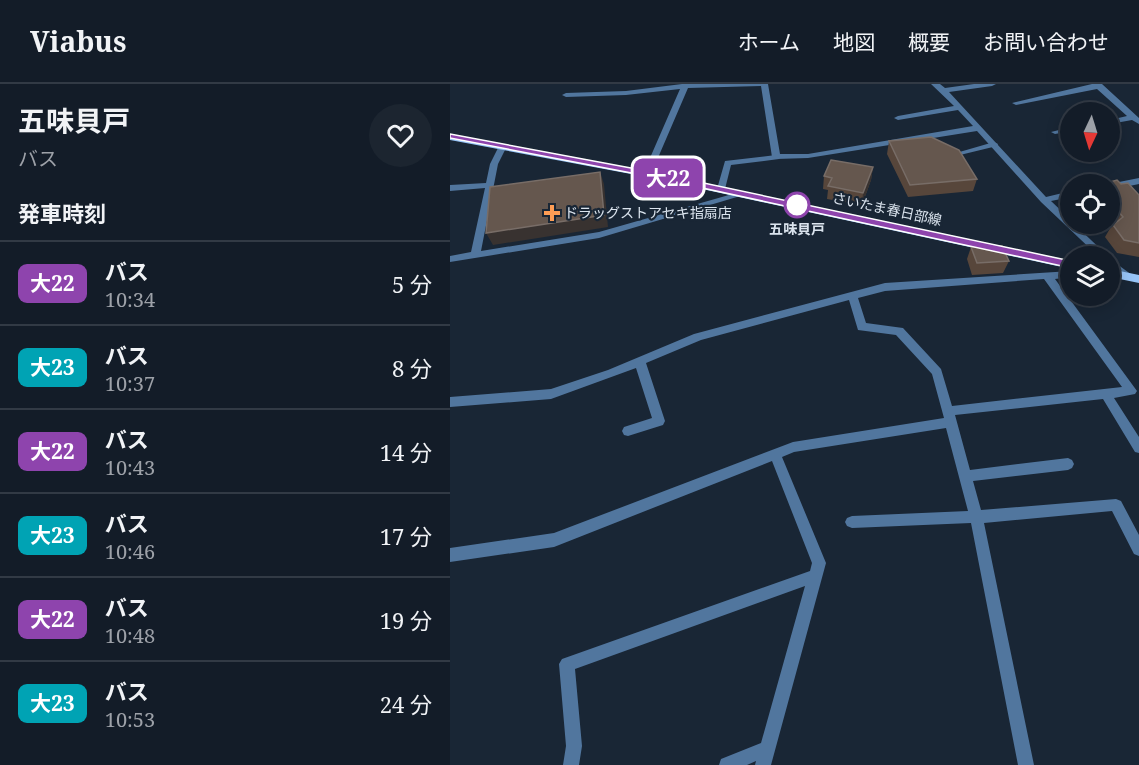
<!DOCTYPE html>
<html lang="ja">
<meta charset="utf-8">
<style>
body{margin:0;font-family:"Noto Serif","Noto Sans JP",serif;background:#1c2530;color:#f1f3f6;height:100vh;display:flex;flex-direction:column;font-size:22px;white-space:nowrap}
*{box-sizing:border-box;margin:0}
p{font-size:20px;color:#9da1a8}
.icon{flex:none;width:33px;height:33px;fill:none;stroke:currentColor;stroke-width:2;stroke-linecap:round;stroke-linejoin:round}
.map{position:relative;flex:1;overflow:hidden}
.side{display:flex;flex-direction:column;background:#131c28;width:450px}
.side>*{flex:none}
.badge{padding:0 12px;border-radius:9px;font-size:21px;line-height:39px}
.needle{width:39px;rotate:184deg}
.tools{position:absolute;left:610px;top:18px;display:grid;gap:12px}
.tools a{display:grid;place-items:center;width:60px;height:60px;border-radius:50%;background:#131c28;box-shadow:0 3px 15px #0003,0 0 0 2px #323a45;font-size:30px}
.map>.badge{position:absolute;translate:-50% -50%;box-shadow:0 0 0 3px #fff}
h2{padding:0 18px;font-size:22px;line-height:54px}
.round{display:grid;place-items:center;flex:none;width:63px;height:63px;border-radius:32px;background:#1c2530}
.head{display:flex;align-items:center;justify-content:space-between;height:102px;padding:0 18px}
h1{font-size:28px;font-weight:700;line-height:45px}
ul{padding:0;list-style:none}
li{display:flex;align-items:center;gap:18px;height:84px;padding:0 18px;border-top:2px solid #323a45}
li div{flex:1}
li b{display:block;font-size:22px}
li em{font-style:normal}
li .badge{min-width:66px;font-weight:700;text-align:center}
header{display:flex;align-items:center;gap:36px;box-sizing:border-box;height:84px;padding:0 30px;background:#131c28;border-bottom:2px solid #323a45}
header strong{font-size:28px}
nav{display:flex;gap:33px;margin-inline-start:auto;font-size:21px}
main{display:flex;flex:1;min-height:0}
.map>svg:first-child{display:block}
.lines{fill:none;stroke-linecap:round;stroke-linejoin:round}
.lane{fill:#51769e;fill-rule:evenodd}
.street{fill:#51769e;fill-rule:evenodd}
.primary{fill:#98c5f8;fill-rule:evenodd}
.wall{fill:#57463b}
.shaded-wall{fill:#383230}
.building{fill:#65574e;stroke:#786d67;stroke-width:1.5}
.line{fill:#8e44ad;stroke:#fff;stroke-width:1.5}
.stop-dot{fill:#fff;stroke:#8e44ad;stroke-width:3}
.poi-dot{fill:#fd9d55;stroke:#192635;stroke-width:2}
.labels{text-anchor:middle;stroke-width:4.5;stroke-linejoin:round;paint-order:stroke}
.far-street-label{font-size:14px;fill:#dbe4ee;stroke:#192635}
.far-poi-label{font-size:14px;fill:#dbe4ee;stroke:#192635;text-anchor:start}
.far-stop-label{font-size:14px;font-weight:bold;fill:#dbe4ee;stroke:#192635}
</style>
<header>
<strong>Viabus</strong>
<nav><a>ホーム</a><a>地図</a><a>概要</a><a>お問い合わせ</a></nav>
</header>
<main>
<section class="side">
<div class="head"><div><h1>五味貝戸</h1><p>バス</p></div><a class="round"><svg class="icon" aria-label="heart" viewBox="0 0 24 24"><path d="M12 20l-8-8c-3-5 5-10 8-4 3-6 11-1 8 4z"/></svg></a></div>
<h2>発車時刻</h2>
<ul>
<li><span class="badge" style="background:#8e44ad;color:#fff">大22</span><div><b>バス</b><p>10:34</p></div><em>5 分</em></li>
<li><span class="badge" style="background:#00a3b4;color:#fff">大23</span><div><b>バス</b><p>10:37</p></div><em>8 分</em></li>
<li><span class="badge" style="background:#8e44ad;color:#fff">大22</span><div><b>バス</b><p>10:43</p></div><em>14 分</em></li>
<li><span class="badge" style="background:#00a3b4;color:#fff">大23</span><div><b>バス</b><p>10:46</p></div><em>17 分</em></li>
<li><span class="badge" style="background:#8e44ad;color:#fff">大22</span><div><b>バス</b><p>10:48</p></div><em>19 分</em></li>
<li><span class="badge" style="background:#00a3b4;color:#fff">大23</span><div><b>バス</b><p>10:53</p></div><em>24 分</em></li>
</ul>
</section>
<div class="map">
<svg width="689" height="681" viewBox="0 0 689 681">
<rect width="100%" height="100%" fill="#192635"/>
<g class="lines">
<path class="lane" d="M544,58L548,60L547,62L510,71L506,69Z
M326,71L330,73L329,75L281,81L275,105L271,107L267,105L275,77Z"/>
<path class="street" d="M232,0H318L330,70H358L523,42L508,26L448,36L444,34L448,32L504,22L481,0H490L495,4L524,0H546L542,2L499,8L596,113L621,107V113L601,117L621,136V140H624L658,172H648L591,118L527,47L358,74L326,75L322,73L311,2L238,4L201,90L197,93L193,90L230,5L176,11L116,13L112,11L116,9L176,7Z
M642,0H652L689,34V40L682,36L660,40V36L677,32L647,5L566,21L562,19Z
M621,43V47L605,50L601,48Z
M50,60L57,62L48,80L31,167L149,148L293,107L297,110L149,154L0,178V172L21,168L35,104L0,107V101L36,99L40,80Z
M689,94V100L660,106L659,100Z
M660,175L682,191V195H674L660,183Z
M621,187V193L605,195L687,307L685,310L664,314L689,353V369L685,368L653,315L505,331L520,386L618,374L622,376L624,380L622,384L618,386L523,397L531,426L666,415L671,417L689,451V472L684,470L662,427L534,439L584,681H568L521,439L402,444L397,442L395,438L397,434L402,432L518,427L496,344L344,368L332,373L376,479L321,681H305L306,677L297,681H269L271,675L311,659L355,502L125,585L132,662L129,681H113L116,662L109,580L112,575L360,487L362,479L322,377L104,463L0,478V464L104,449L343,358L494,334L482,290L446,251L408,246L399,216L251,256L196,279L215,337L213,341L178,352L174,351L172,347L174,343L202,334L186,284L101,315L0,323V313L101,305L158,286L244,250L435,199ZM594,195L672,303L502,322L491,285L453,244L416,239L408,214L435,207Z"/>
<path class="primary" d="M0,50L197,87L621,177V185L197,93L0,56Z
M660,185L689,191V199L660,193Z"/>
</g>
<path class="wall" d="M439,57L527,95L523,107L458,113L437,70Z
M423,83L421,96L412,121L377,115L378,106L373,105L374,92Z
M660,100H671L689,111V173L667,169L655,153L662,141L660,139Z
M521,163L559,177L553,189L522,191L517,175Z"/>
<path class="shaded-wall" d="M423,83L421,96L412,121L413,109Z
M150,88L154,100L158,143L43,161L36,149Z"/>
<path class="building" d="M481,53L509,66L527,95L460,101L439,57Z
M381,76L423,83L413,109L378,102L382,94L374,92Z
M150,88L154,131L36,149L40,103Z
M667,96L671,100L678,99L689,111V159L674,156L663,141L673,133L660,118V100H653Z
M552,162L559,177L527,179L521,163Z"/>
<path class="line" d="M0,50L197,87L621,177L626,180L621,184L197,92L0,54Z"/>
<circle class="stop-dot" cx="347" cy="121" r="12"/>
<path class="poi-dot" d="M99 120h6v6h6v6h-6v6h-6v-6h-6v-6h6z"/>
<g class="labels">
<g class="far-street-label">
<text transform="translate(437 125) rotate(12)" y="5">さいたま春日部線</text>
</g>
<g class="far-poi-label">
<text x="114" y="134">ドラッグストアセキ指扇店</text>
</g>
<g class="far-stop-label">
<text x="347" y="150">五味貝戸</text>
</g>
</g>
</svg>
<div class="tools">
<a><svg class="needle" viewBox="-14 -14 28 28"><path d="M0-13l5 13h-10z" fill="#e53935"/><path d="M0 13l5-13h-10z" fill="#9da1a8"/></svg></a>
<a><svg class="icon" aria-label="locate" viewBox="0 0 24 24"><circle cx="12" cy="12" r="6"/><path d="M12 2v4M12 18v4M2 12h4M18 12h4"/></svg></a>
<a><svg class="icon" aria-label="layers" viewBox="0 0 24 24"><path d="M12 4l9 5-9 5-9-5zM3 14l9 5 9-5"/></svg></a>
</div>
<b class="badge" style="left:218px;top:94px;background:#8e44ad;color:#fff">大22</b>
</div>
</main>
